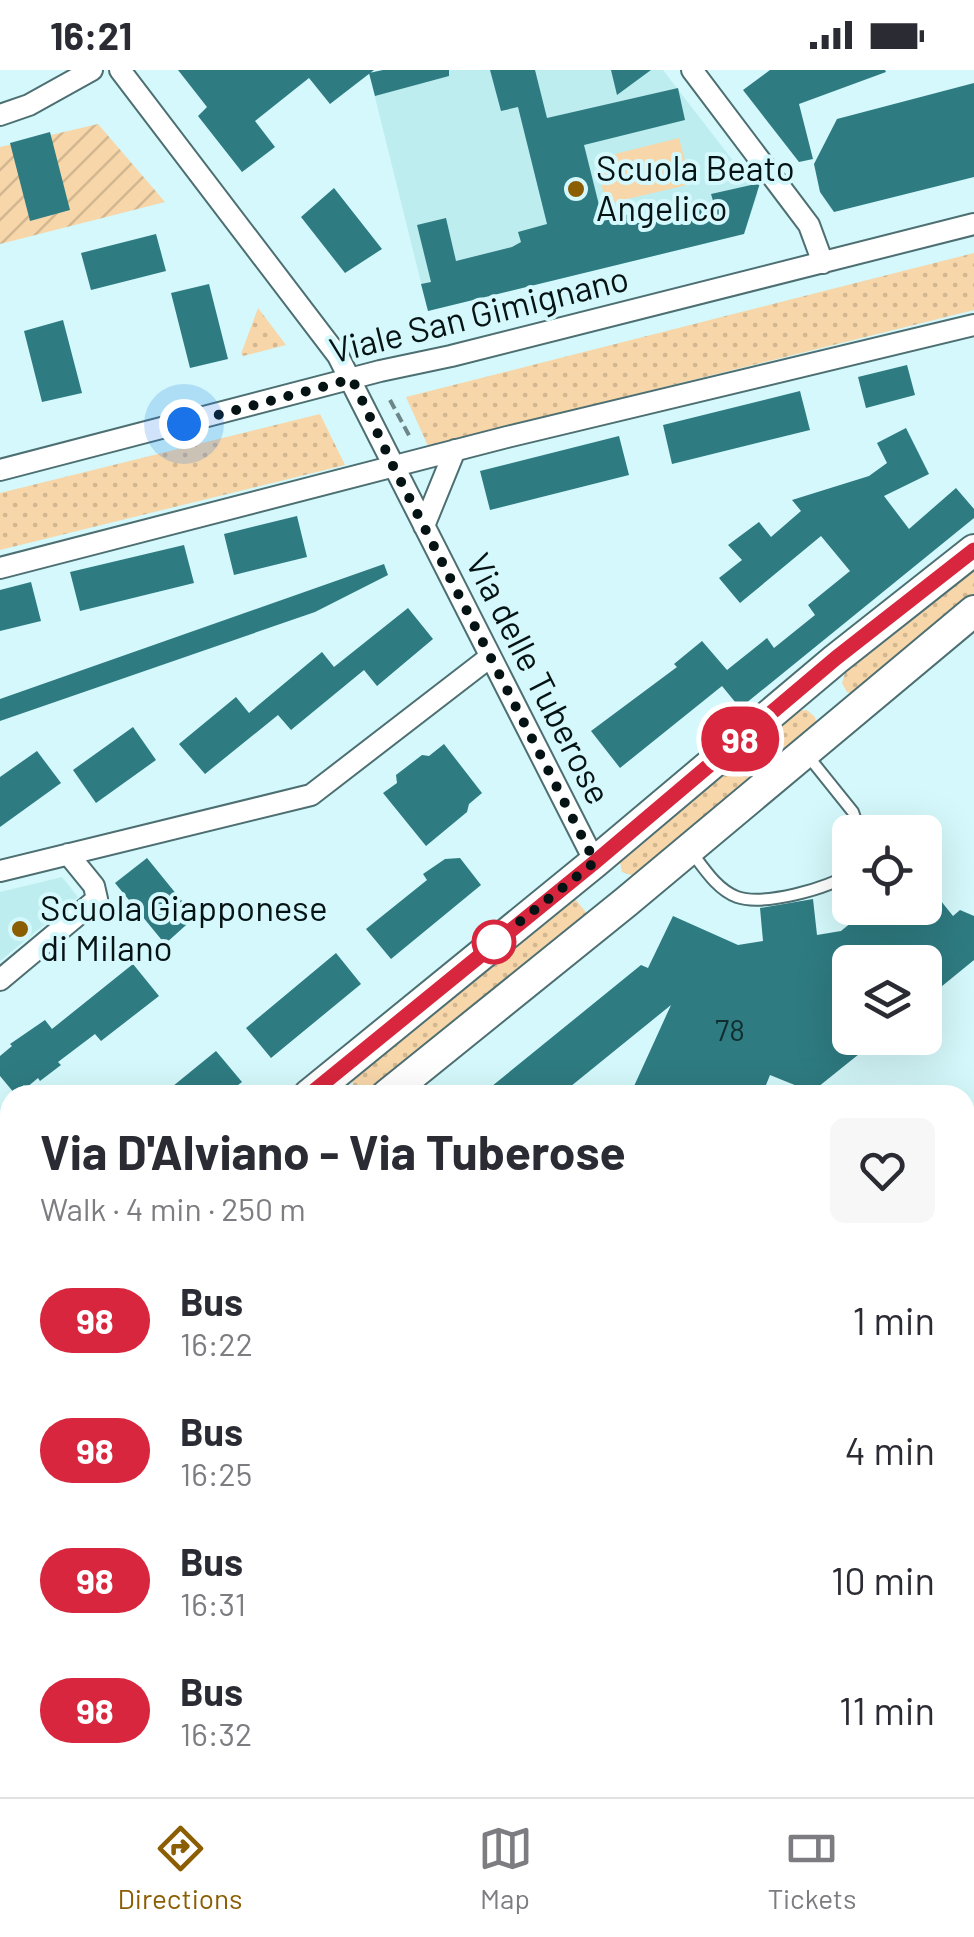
<!DOCTYPE html>
<meta charset="utf-8">
<style>
body{margin:0;font-family:Barlow,sans-serif;background:#f7f7f7;color:#2b2b33;height:100vh;display:flex;flex-direction:column;font-size:38px;white-space:nowrap}
*{box-sizing:border-box;margin:0}
p{font-size:32px;color:#7c7c81}
.icon{flex:none;width:55px;height:55px;fill:none;stroke:currentColor;stroke-width:2;stroke-linecap:round;stroke-linejoin:round}
.map{position:relative;flex:1;overflow:hidden}
.sheet{position:absolute;left:0px;top:1015px;width:975px;height:712px;display:flex;flex-direction:column;background:#fff;border-radius:30px 30px 0 0;box-shadow:0 10px 40px #0002}
.sheet>*{flex:none}
.badge{padding:0 20px;border-radius:32px;font-size:35px;line-height:65px}
.controls{position:absolute;left:832px;top:745px;display:grid;gap:20px}
.controls a{display:grid;place-items:center;width:110px;height:110px;border-radius:15px;background:#fff;box-shadow:0 10px 40px #0002;font-size:50px}
.you{position:absolute;width:50px;height:50px;margin:-25px;border:8px solid #fff;border-radius:50%;background:#1a73e8;box-shadow:0 0 0 15px #1a73e833}
.map>.badge{position:absolute;translate:-50% -50%;box-shadow:0 0 0 5px #fff}
.round{display:grid;place-items:center;flex:none;width:105px;height:105px;border-radius:15px;background:#f7f7f7}
.summary{display:flex;align-items:center;justify-content:space-between;height:170px;padding:0 40px}
h1{font-size:48px;font-weight:700;line-height:75px}
ul{padding:0;list-style:none}
li{display:flex;align-items:center;gap:30px;height:130px;padding:0 40px}
li div{flex:1}
li b{display:block;font-size:38px}
li em{font-style:normal}
li .badge{min-width:110px;font-weight:700;text-align:center}
.status{display:flex;justify-content:space-between;align-items:center;height:70px;padding:0 50px;background:#fff;direction:ltr}
.status svg{height:28px;fill:currentColor}
.menu{display:flex;justify-content:space-around;align-items:center;height:140px;border-top:2px solid #e1e1e2;background:#fff;font-size:28px;color:#7c7c81}
.menu a{display:grid;justify-items:center;gap:5px}
.menu .current{color:#8c5e03}
.map>svg:first-child{display:block}
.built{fill:#beedf0}
.grass{fill:url(#grass-dots)}
.garden{fill:url(#garden-furrows)}
.pitch{fill:#f7d6a9}
.building{fill:#2e7b81}
.lines{fill:none;stroke-linecap:round;stroke-linejoin:round}
.service-casing{stroke:#4e6f72;stroke-width:14}
.minor-casing{stroke:#4e6f72;stroke-width:24}
.secondary-casing{stroke:#4e6f72;stroke-width:34}
.path{stroke:#6d8688;stroke-width:4;stroke-dasharray:10 5;stroke-linecap:butt}
.service{stroke:#fff;stroke-width:10}
.minor{stroke:#fff;stroke-width:20}
.secondary{stroke:#fff;stroke-width:30}
.line-casing{stroke:#fff;stroke-width:22}
.line{stroke:#d7263d;stroke-width:15}
.walk{stroke:#061314;stroke-width:10;stroke-dasharray:0 18}
.poi-dot{fill:#8c5e03;stroke:#d4f8fb;stroke-width:4}
.stop-dot{fill:#fff;stroke:#d7263d;stroke-width:5}
.labels{text-anchor:middle;stroke-width:8;stroke-linejoin:round;paint-order:stroke}
.number-label{font-size:30px;fill:#102d2f}
.poi-label{font-size:35px;fill:#061314;stroke:#d4f8fb;text-anchor:start}
.street-label{font-size:35px;fill:#061314;stroke:#d4f8fb}
</style>
<div class="status"><b>16:21</b><svg viewBox="0 0 49 12"><path d="M0 12V9h3v3zM5 12V6h3v6zM10 12V3h3v9zM15 12V0h3v12zM26 1h20v11H26zM47 4h2v5h-2z"/></svg></div>
<div class="map">
<svg width="974" height="1727" viewBox="0 0 974 1727">
<defs>
<pattern id="grass-dots" width="8" height="8" patternUnits="userSpaceOnUse" patternTransform="scale(2.5)"><rect width="8" height="8" fill="#f7d6a9"/><path d="M2 2h.1M6 6h.1" fill="none" stroke="#d2b791" stroke-width="1.8" stroke-linecap="round"/></pattern>
<pattern id="garden-furrows" width="10" height="10" patternUnits="userSpaceOnUse" patternTransform="scale(2.5)"><rect width="10" height="10" fill="#f7d6a9"/><path d="M-1 1l2-2M0 10L10 0M9 11l2-2" fill="none" stroke="#d2b791"/></pattern>
</defs>
<rect width="100%" height="100%" fill="#d4f8fb"/>
<path class="built" d="M383,0H663L758,123L744,164L428,241L369,3Z
M62,807L78,827L0,891V822Z"/>
<path class="grass" d="M974,183V240L428,376L406,327Z
M258,238L286,275L243,286L241,284Z
M320,344L345,395L0,480V423Z
M974,496V531L854,624L847,622L842,613L846,600Z
M807,640L815,647L816,654L634,806L622,802L619,788L797,641Z
M572,825L589,846L372,1024L356,1023L351,1008Z"/>
<path class="garden" d="M98,54L165,132L0,174V77Z"/>
<path class="pitch" d="M679,68L691,114L606,134L595,89Z"/>
<path class="building" d="M178,0H374L330,34L309,8L255,51L275,77L242,102L198,46L207,37Z
M383,0H449V6L375,26L369,3Z
M490,0H535L547,48L678,18L685,50L584,75L603,151L630,144L634,154L714,134L711,124L760,113L744,164L428,241L421,214L431,212L417,155L446,148L456,191L512,177L521,172L518,162L547,154L518,37L501,41Z
M611,0H651L617,25Z
M770,0H885L886,2L799,34L813,89L799,92L743,20Z
M974,13V107L834,142L820,122L814,94L837,49Z
M50,62L70,140L30,151L10,73Z
M334,118L382,179L345,203L301,147Z
M156,164L166,201L91,220L81,183Z
M209,214L228,289L190,298L171,223Z
M63,250L82,323L42,332L24,261Z
M907,295L915,325L866,338L858,307Z
M800,321L810,360L672,394L663,355Z
M906,358L929,404L884,426L909,459L956,418L974,439V448L740,638L722,616L620,698L591,661L677,597L674,594L702,571L727,600L767,568L774,578L815,545L808,535L850,501L821,466L740,533L719,508L742,490L728,475L759,452L771,467L801,441L792,430L869,406L887,393L877,373Z
M619,366L629,405L490,440L480,401Z
M297,446L307,487L234,505L224,464Z
M184,475L194,513L80,541L70,502Z
M384,494L388,505L315,542L0,651V629Z
M31,512L41,551L0,561V520Z
M408,538L433,569L377,616L364,600L291,660L278,645L205,704L179,674L236,627L249,643L322,582L334,597Z
M133,657L156,690L96,733L73,700Z
M444,674L482,723L469,734L467,742L426,776L383,723L397,713L396,705L422,685L429,686Z
M37,681L61,713L0,757V707Z
M147,788L195,847L165,874L115,813Z
M460,788L481,815L391,889L366,859L427,810L423,804L445,789Z
M925,811L953,846L960,840L974,846V890L925,930V892H850V968H879L818,1017L802,1018L770,1005L762,1025H630L671,935L560,1025H481L641,895L648,898L673,846L738,875L763,871L760,838L813,829L817,865L841,861L869,838H925Z
M336,883L361,914L271,988L246,958Z
M133,894L159,926L101,971L95,964L58,992L61,995L40,1011L38,1008L26,1018L24,1015L15,1024L0,1006V986L12,976L10,974L45,950L52,959Z
M216,981L242,1012L225,1025H162Z"/>
<g class="lines">
<g class="service-casing">
<path id="service" d="M808,686L853,742L860,762
M693,784C705,800 718,820 737,827C763,836 829,819 850,803
M0,1404L10,1411
M965,1464H974
M186,1718L195,1727
M610,1718L618,1727
M259,1727L269,1718"/>
</g>
<g class="minor-casing">
<path id="minor" d="M120,0L338,286L595,792
M692,0L809,155L823,193
M0,45L29,35L92,0
M0,400L380,301L451,286L974,154
M424,456L455,380
M0,498L507,367L974,255
M0,801L311,725L490,587
M0,910L97,829L94,816L68,784"/>
</g>
<g class="secondary-casing">
<path id="secondary" d="M309,1025L595,792L836,589L974,480
M387,1025L626,832L974,541
M0,1277L10,1269
M0,1340L10,1332"/>
</g>
<path class="path" d="M390,330L411,369
M54,1016L57,1025
M0,1081L10,1073
M0,1146L10,1138
M965,1422L974,1423
M0,1668L10,1682
M15,1727L19,1718"/>
<use href="#service" class="service"/>
<use href="#minor" class="minor"/>
<use href="#secondary" class="secondary"/>
</g>
<g class="lines">
<g class="line-casing">
<path id="line" d="M309,1025L595,792L836,588L974,480"/>
</g>
<use href="#line" class="line"/>
<path class="walk" d="M184,354L352,309L394,398L595,792L494,872"/>
</g>
<g class="poi-dot">
<circle cx="576" cy="119" r="10"/>
<circle cx="20" cy="859" r="10"/>
</g>
<circle class="stop-dot" cx="494" cy="872" r="20"/>
<g class="labels">
<g class="number-label">
<text x="730" y="971">78</text>
</g>
<g class="poi-label">
<text x="596" y="111">Scuola Beato<tspan x="596" dy="40">Angelico</tspan></text>
<text x="40" y="851">Scuola Giapponese<tspan x="40" dy="40">di Milano</tspan></text>
</g>
<g class="street-label">
<text transform="translate(479 245) rotate(-14)" y="12">Viale San Gimignano</text>
<text transform="translate(538 609) rotate(63)" y="12">Via delle Tuberose</text>
</g>
</g>
</svg>
<div class="controls">
<a><svg class="icon" aria-label="locate" viewBox="0 0 24 24"><circle cx="12" cy="12" r="6"/><path d="M12 2v4M12 18v4M2 12h4M18 12h4"/></svg></a>
<a><svg class="icon" aria-label="layers" viewBox="0 0 24 24"><path d="M12 4l9 5-9 5-9-5zM3 14l9 5 9-5"/></svg></a>
</div>
<div class="you" style="left:184px;top:354px"></div>
<b class="badge" style="left:740px;top:669px;background:#d7263d;color:#fff">98</b>
<section class="sheet">
<div class="summary"><div><h1>Via D'Alviano - Via Tuberose</h1><p>Walk · 4 min · 250 m</p></div><a class="round"><svg class="icon" aria-label="heart" viewBox="0 0 24 24"><path d="M12 20l-8-8c-3-5 5-10 8-4 3-6 11-1 8 4z"/></svg></a></div>
<ul>
<li><span class="badge" style="background:#d7263d;color:#fff">98</span><div><b>Bus</b><p>16:22</p></div><em>1 min</em></li>
<li><span class="badge" style="background:#d7263d;color:#fff">98</span><div><b>Bus</b><p>16:25</p></div><em>4 min</em></li>
<li><span class="badge" style="background:#d7263d;color:#fff">98</span><div><b>Bus</b><p>16:31</p></div><em>10 min</em></li>
<li><span class="badge" style="background:#d7263d;color:#fff">98</span><div><b>Bus</b><p>16:32</p></div><em>11 min</em></li>
</ul>
</section>
</div>
<nav class="menu">
<a class="current"><svg class="icon" aria-label="directions" viewBox="0 0 24 24"><path d="M12 3l9 9-9 9-9-9zM9 14v-3h6M13 9l2 2-2 2"/></svg>Directions</a>
<a><svg class="icon" aria-label="map" viewBox="0 0 24 24"><path d="M3 6l6-2 6 2 6-2v14l-6 2-6-2-6 2zM9 4v14M15 6v14"/></svg>Map</a>
<a><svg class="icon" aria-label="tickets" viewBox="0 0 24 24"><path d="M3 7h18v10H3zM15 7v10"/></svg>Tickets</a>
</nav>
